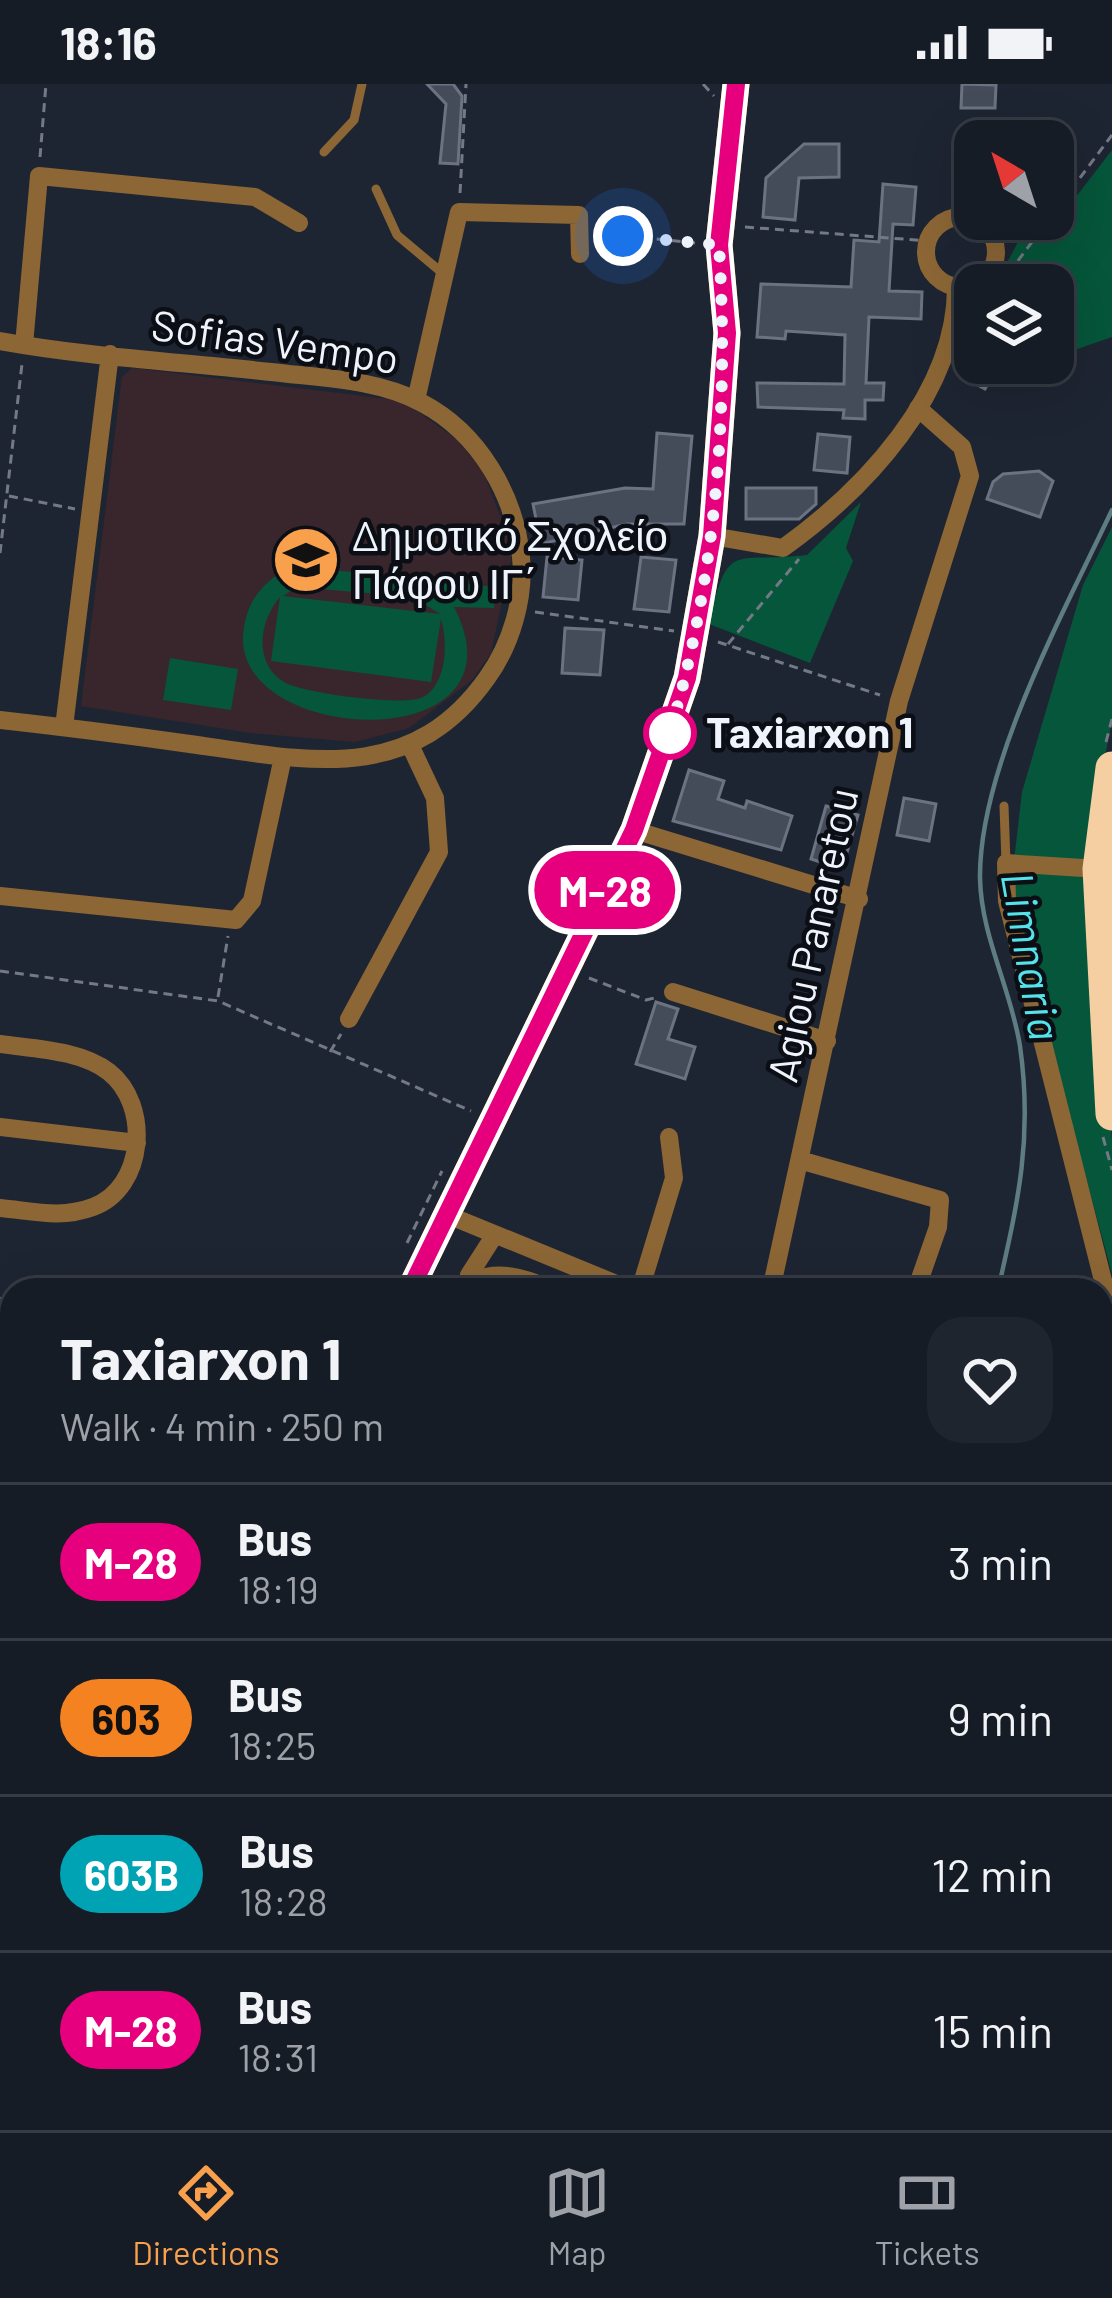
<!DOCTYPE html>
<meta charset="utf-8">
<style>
body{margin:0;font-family:Barlow,sans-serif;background:#1f252e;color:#f1f3f6;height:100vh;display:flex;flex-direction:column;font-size:45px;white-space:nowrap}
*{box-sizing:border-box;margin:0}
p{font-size:39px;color:#9ea1a7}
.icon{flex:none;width:66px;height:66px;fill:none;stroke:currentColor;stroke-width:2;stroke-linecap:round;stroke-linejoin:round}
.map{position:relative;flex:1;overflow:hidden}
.drawer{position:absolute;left:0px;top:1194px;width:1113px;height:852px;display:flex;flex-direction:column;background:#161c26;border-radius:36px 36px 0 0;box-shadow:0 12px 48px #0002,0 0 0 3px #353a43}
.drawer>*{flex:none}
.badge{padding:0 24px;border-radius:39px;font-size:42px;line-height:78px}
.needle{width:78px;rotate:321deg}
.controls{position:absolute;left:954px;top:36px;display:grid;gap:24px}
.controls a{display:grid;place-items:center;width:120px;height:120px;border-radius:24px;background:#161c26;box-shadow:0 12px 48px #0002,0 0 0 3px #353a43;font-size:60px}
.you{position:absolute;width:60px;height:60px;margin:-30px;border:9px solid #fff;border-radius:50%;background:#1a73e8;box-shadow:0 0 0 18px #1a73e833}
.map>.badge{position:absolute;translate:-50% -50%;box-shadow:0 0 0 6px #fff}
.round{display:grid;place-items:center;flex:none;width:126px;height:126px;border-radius:36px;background:#1f252e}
.head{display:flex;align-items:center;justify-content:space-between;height:204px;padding:0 60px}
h1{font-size:57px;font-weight:700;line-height:90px}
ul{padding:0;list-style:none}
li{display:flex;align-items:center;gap:36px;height:156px;padding:0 60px;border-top:3px solid #353a43}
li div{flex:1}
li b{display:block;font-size:45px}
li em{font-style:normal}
li .badge{min-width:132px;font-weight:700;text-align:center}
.status{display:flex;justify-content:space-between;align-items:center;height:84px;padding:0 60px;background:#161c26;direction:ltr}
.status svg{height:33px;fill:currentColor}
.tab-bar{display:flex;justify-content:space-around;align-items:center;height:168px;border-top:3px solid #353a43;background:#161c26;font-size:33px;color:#9ea1a7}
.tab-bar a{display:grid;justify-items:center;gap:6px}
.tab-bar .active{color:#f9a04d}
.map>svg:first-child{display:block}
.education{fill:#39262c}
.green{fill:#05563a;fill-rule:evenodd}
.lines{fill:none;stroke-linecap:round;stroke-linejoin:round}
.stream{stroke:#5d7d82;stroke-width:4.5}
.building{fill:#444c5a;stroke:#6b7382;stroke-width:3}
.path{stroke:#737985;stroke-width:3;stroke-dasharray:9 6;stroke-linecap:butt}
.lane{stroke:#8c6635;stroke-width:9}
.street{stroke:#8c6635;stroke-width:18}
.secondary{stroke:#c78b35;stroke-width:27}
.highway{stroke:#f5cfa2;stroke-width:33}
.line-casing{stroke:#fff;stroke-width:27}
.line{stroke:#e6007e;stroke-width:18}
.walk{stroke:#eef3fc;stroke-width:12;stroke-dasharray:0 21.6}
.stop-dot{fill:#fff;stroke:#e6007e;stroke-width:6}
.labels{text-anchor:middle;stroke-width:9;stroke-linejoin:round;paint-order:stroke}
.street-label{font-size:42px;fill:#eef3fc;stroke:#0b0e14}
.poi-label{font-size:42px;fill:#eef3fc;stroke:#0b0e14;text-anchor:start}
.stop-label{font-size:42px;font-weight:bold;fill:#eef3fc;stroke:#0b0e14;text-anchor:start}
.water-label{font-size:45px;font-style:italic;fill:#54e3ea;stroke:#0b0e14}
</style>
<div class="status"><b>18:16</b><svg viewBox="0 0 49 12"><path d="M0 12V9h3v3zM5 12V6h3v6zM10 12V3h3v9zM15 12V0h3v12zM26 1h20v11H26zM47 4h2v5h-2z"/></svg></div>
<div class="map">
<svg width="1112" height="2046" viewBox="0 0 1112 2046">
<rect width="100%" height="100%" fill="#1e2532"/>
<path class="education" d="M132,284L388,315L410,322L456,355L483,387L513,465L491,569L472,596L409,644L355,658L251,649L81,622L122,293Z"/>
<path class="green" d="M1112,66V253L1057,272L1053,201H995L1018,158L1042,157Z
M861,418L846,464L853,477L810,579L709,540C728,454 733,480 807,471Z
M1112,443V637L1093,733L1094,817L1112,1056V1190L1010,811L1022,708L1083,501Z
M293,482L496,503L494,524L454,523C534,678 222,662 244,543C249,513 266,495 293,482ZM297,503L413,513L440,530L283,512ZM280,513L271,577L431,598L441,535C448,558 447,597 425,612C409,624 307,609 288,600C253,583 258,538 280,513Z
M170,574L238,585L231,626L163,616Z"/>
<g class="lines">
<path class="stream" d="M998,1206C1018,1118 1033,1054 1020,962C1011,905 981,852 980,794C979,682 1065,526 1112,426
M554,2046L559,2034"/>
</g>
<path class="building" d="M427,0H453L462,12L458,80L440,79L446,20Z
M962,0L996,1L995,24H961Z
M804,60H839V93L799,94L795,136L763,133L766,94Z
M883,100L916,103L913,141L893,140L889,207L922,208L921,235L869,233L866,299H884L883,316H865V335L843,334L844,326L758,323L757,299L844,300L845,251L786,247L785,255L757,253L761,200L851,203L854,156L879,158Z
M980,279H1015L1003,300L991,294L985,305L970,297Z
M657,349L692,352L684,440H627L541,460L533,420L625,404L653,405Z
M818,350L850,353L847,389L814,386Z
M1039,387L1053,397L1040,433L987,415L993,398L1003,390Z
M746,404H816V420L799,435H746Z
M547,473L582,476L578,516L543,513Z
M641,473L676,476L669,528L634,525Z
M565,544L604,546L600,591L562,589Z
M689,686L724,697L718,715L745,724L747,717L792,732L781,766L673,737Z
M904,714L936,720L929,757L897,751Z
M826,722L858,731L842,785L811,775Z
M656,918L678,925L668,955L695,963L685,995L636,980Z"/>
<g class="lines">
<path class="path" d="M703,0L714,12
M40,73L46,0
M460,109L466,0
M1053,130L1112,51
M745,143L929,157
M597,149L695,159
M1000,201L1049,135
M9,412L75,425
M0,469L22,280
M535,528L674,547
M718,558L880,611
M728,560L799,475
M1106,658L1112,635
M0,887L218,917L471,1027
M589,894L646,916L654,914
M218,913L228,852
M330,968L341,950
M1103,1053L1112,1086
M407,1159L442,1087
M1101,1644L1112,1641
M0,1794L12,1812"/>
<path class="lane" d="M324,68L354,36L362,0
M376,105L397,151L446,192
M1004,722L1006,779
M450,1206C490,1174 521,1188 565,1206
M0,1858L12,1873
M1092,2034L1095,2046"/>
<path class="street" d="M926 168a35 35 0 1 1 70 0a35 35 0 1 1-70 0Z
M0,257C89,273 181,278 271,288C321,294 377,295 422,319C479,349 515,411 521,473C525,514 511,561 487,594C410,703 304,676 190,660C126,651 63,643 0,636
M24,261L39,92L255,113L299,139
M416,316L459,128L579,131L580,170
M712,452L783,464C864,406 956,310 956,203
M64,643L110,270
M634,746L859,815
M1099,785L1006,779L1007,817L1112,1232
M0,812L236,836L252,817L283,673
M673,908L827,957
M349,935L439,768L435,714L410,661
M0,960C35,965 80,966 109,988C151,1021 145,1104 93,1123C61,1135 33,1127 0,1124
M0,1043L137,1059
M803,1077L940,1116L938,1143L916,1206
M448,1131L631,1206
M469,1191L494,1152
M640,1206L674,1094L669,1053
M771,1206L899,617L970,392L962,363L918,324
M0,1222L12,1224
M0,1440L12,1457
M0,1562L12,1553
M0,1990L12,2007
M31,2034L39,2046
M298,2046L311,2034"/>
<path class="secondary" d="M410,1206L634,746L687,594L712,452L727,249L719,161L736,0
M0,1757L12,1772
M0,1850L12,1840"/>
<path class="highway" d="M1112,684L1099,785L1112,1030"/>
</g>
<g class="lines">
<g class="line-casing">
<path id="line" d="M410,1206L634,746L687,594L712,452L727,249L719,161L736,0"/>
</g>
<use href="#line" class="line"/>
<path class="walk" d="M623,152L719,161C729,332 716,501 665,665L670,649"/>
</g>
<defs>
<g id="school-disc" transform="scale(3.45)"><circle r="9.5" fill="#f9a04d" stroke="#0b0e14"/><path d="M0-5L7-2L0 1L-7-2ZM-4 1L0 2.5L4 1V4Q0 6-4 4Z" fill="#111"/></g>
</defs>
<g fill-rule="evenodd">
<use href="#school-disc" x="306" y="476"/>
</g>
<circle class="stop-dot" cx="670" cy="649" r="24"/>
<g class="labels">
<g class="street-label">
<text transform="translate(275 258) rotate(8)" y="15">Sofias Vempo</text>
<text transform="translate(813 851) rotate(-78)" y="15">Agiou Panaretou</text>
</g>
<g class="poi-label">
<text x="352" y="467">Δημοτικό Σχολείο<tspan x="352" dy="48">Πάφου ΙΓ΄</tspan></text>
</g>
<g class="stop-label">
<text x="706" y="664">Taxiarxon 1</text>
</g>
<g class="water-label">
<text transform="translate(1031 872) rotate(80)" y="16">Limnaria</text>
</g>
</g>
</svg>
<div class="controls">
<a><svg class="needle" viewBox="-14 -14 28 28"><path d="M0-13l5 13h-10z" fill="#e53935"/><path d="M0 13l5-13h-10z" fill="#9ea1a7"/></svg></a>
<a><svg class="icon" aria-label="layers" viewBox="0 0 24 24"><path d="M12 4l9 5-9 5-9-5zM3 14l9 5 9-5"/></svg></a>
</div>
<div class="you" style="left:623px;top:152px"></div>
<b class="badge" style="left:605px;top:806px;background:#e6007e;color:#fff">M-28</b>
<section class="drawer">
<div class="head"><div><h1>Taxiarxon 1</h1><p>Walk · 4 min · 250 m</p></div><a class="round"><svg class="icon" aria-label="heart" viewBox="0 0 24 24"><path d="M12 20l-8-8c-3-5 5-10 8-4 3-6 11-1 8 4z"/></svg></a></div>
<ul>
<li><span class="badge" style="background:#e6007e;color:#fff">M-28</span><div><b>Bus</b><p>18:19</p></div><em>3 min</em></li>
<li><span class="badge" style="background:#f58220;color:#111">603</span><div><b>Bus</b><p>18:25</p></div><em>9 min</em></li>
<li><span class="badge" style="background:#00a3b4;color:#fff">603B</span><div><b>Bus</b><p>18:28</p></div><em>12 min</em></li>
<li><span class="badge" style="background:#e6007e;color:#fff">M-28</span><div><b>Bus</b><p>18:31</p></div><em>15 min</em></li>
</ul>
</section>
</div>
<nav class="tab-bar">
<a class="active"><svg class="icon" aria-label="directions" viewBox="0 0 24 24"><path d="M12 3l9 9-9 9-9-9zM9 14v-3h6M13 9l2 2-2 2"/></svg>Directions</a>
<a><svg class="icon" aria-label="map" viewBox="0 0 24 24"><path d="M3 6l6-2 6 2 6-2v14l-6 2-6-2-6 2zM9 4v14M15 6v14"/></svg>Map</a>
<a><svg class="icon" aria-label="tickets" viewBox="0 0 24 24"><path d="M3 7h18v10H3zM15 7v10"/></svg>Tickets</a>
</nav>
